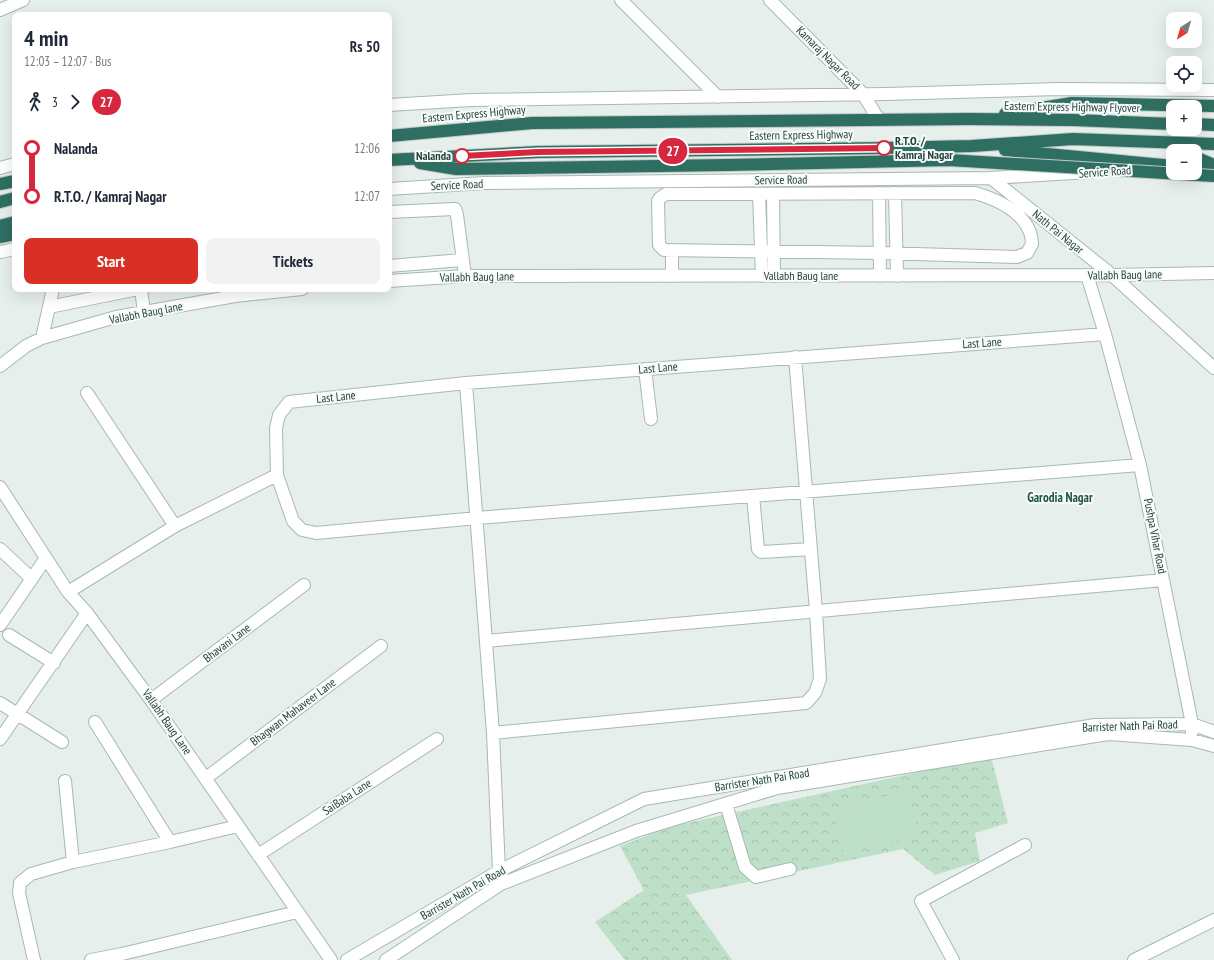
<!DOCTYPE html>
<meta charset="utf-8">
<style>
body{margin:0;font-family:"PT Sans Narrow",sans-serif;background:#f2f2f3;color:#1f2937;height:100vh;display:flex;flex-direction:column;font-size:15px;white-space:nowrap}
*{box-sizing:border-box;margin:0}
p{font-size:13px;color:#747a83}
.icon{flex:none;width:22px;height:22px;fill:none;stroke:currentColor;stroke-width:2;stroke-linecap:round;stroke-linejoin:round}
.map{position:relative;flex:1;overflow:hidden}
.details{position:absolute;left:12px;top:12px;width:380px;height:280px;display:flex;flex-direction:column;background:#fff;border-radius:8px;box-shadow:0 4px 16px #0002}
.details>*{flex:none}
.badge{padding:0 8px;border-radius:13px;font-size:14px;line-height:26px}
.needle{width:26px;rotate:217deg}
.controls{position:absolute;left:1166px;top:12px;display:grid;gap:8px}
.controls a{display:grid;place-items:center;width:36px;height:36px;border-radius:8px;background:#fff;box-shadow:0 4px 16px #0002;font-size:20px}
.map>.badge{position:absolute;translate:-50% -50%;box-shadow:0 0 0 2px #fff}
.legs{display:flex;align-items:center;gap:6px;height:44px;padding:0 12px;font-size:13px}
.legs p{margin-inline-start:auto}
.headline{display:flex;align-items:center;justify-content:space-between;height:68px;padding:0 12px}
h1{font-size:22px;font-weight:800;line-height:30px}
.cta{display:flex;gap:8px;margin-top:auto;padding:8px 12px}
.cta a{flex:1;height:46px;border-radius:8px;background:#d93025;color:#fff;font-size:16px;font-weight:800;line-height:46px;text-align:center}
.cta a+a{background:#f2f2f3;color:#1f2937}
ul{padding:0 12px;list-style:none}
li{display:flex;align-items:center;gap:14px;height:48px;font-size:15px}
li i{display:grid;place-items:center;width:6px;height:100%;margin:0 5px;background:currentColor}
li i::after{content:'';width:10px;height:10px;margin:-5px;border:3px solid;border-radius:50%;background:#fff}
li p{margin-inline-start:auto}
li:first-child i{background:linear-gradient(#0000 50%,currentColor 0)}
li:last-child i{background:linear-gradient(currentColor 50%,#0000 0)}
.map>svg:first-child{display:block}
.park{fill:url(#park-crowns)}
.pitch{fill:#bfe0c8}
.lines{fill:none;stroke-linecap:round;stroke-linejoin:round}
.minor-casing{stroke:#a8b8b2;stroke-width:14}
.highway-casing{stroke:#c2cac8;stroke-width:14}
.minor{stroke:#fff;stroke-width:12}
.highway{stroke:#2f6f62;stroke-width:12}
.highway-bridge-casing{stroke:#c2cac8;stroke-width:14;stroke-linecap:butt}
.highway-bridge{stroke:#2f6f62;stroke-width:12}
.line-1-casing{stroke:#fff;stroke-width:9}
.line-1{stroke:#d7263d;stroke-width:6}
.stop-1-dot{fill:#fff;stroke:#d7263d;stroke-width:2}
.labels{text-anchor:middle;stroke-width:4;stroke-linejoin:round;paint-order:stroke}
.street-label{font-size:12px;fill:#24423a;stroke:#f7fbf9}
.stop-label{font-size:12px;font-weight:bold;fill:#24423a;stroke:#f7fbf9;text-anchor:start}
.neighbourhood-label{font-size:13px;font-weight:bold;fill:#1f5548;stroke:#f7fbf9}
</style>
<div class="map">
<svg width="1214" height="960" viewBox="0 0 1214 960">
<defs>
<pattern id="park-crowns" width="20" height="18" patternUnits="userSpaceOnUse"><rect width="20" height="18" fill="#bfe0c8"/><path d="M2 6a3 3 0 1 1 6 0M12 15a3 3 0 1 1 6 0" fill="none" stroke="#a4c1ad"/></pattern>
</defs>
<rect width="100%" height="100%" fill="#e6efeb"/>
<path class="park" d="M991,756L1008,823L975,833L980,861L935,875L903,849L686,895L732,960H625L595,922L644,890L620,846L669,827Z"/>
<path class="pitch" d="M908,791L919,835L844,854L832,809Z"/>
<g class="lines">
<g class="minor-casing">
<path id="minor" d="M621,0L718,97
M770,0L863,94L879,120
M0,10L23,0
M389,105L471,100L886,94L1058,89L1214,90
M0,168L15,164
M991,178L1112,275L1214,368
M389,189L484,183L991,178L1090,172
M879,193L880,276
M895,193L897,276
M975,193C996,199 1021,210 1030,232C1031,236 1032,240 1032,244L1027,253L1017,257L881,253L664,250L659,245L658,201L660,198L666,194Z
M759,194L762,276
M773,194L774,276
M389,212L455,209L457,215L465,276
M0,252L15,249
M389,266L462,260
M1087,275L1105,334L1140,465L1192,724V732
M672,276V250
M389,281L465,276L1112,275L1214,273
M141,289L144,312
M49,307L138,289
M1105,334L466,383L289,402L279,415L276,428L277,475L293,521L302,530L316,533L477,518L1140,465
M42,338L53,289
M0,366L26,346L42,338L116,317L235,296L302,289
M645,369L651,419
M466,383L493,733L499,871L502,878
M87,393L175,526
M0,487L68,592L87,613L151,700L331,960
M753,496L758,549L761,552L811,549
M0,549L32,579
M68,592L175,526L277,475
M0,625L46,558
M9,635L54,663
M486,641L1163,580
M151,700L304,585
M0,703L62,742
M95,722L170,842
M493,733L806,703L815,693L820,679L816,611L795,357
M0,739L87,613
M206,778L381,646
M65,781L73,862
M726,804L745,867L756,877L790,869
M258,855L437,739
M34,960L19,893L20,883L31,874L73,862L170,842L238,826
M91,960L122,954L297,912
M347,960L499,871L644,799L1095,725L1192,724L1214,732
M386,960L501,884L636,831L777,788L1108,734L1192,740L1214,746
M953,960L921,901L1025,845
M1134,960L1214,920"/>
</g>
<g class="highway-casing">
<path id="highway" d="M1005,114L1072,103L1214,106
M1195,124L1214,125
M389,136L532,123L970,119L1073,120L1173,124
M1005,150L1173,166
M1195,157L1214,165
M389,160L538,152L884,148L972,146L1073,139L1214,144
M420,163L456,169L727,165
M1195,168H1214
M0,184L15,181
M0,202L15,198
M0,226L15,222
M0,237L15,234"/>
</g>
<use href="#minor" class="minor"/>
<use href="#highway" class="highway"/>
<g class="highway-bridge-casing">
<path id="highway-bridge" d="M727,165L949,160L1214,176"/>
</g>
<use href="#highway-bridge" class="highway-bridge"/>
</g>
<g class="lines">
<g class="line-1-casing">
<path id="line-1" d="M462,156L538,152L884,148"/>
</g>
<use href="#line-1" class="line-1"/>
</g>
<g class="stop-1-dot">
<circle cx="884" cy="148" r="7"/>
<circle cx="462" cy="156" r="7"/>
</g>
<g class="labels">
<g class="street-label">
<text transform="translate(828 58) rotate(45)" y="4">Kamaraj Nagar Road</text>
<text transform="translate(1072 107) rotate(1)" y="4">Eastern Express Highway Flyover</text>
<text transform="translate(474 114) rotate(-5)" y="4">Eastern Express Highway</text>
<text transform="translate(801 135) rotate(-1)" y="4">Eastern Express Highway</text>
<text transform="translate(1105 172) rotate(-4)" y="4">Service Road</text>
<text transform="translate(781 180) rotate(-1)" y="4">Service Road</text>
<text transform="translate(457 185) rotate(-3)" y="4">Service Road</text>
<text transform="translate(1058 232) rotate(39)" y="4">Nath Pai Nagar</text>
<text transform="translate(1125 275) rotate(-1)" y="4">Vallabh Baug lane</text>
<text x="801" y="280">Vallabh Baug lane</text>
<text transform="translate(477 277) rotate(-1)" y="4">Vallabh Baug lane</text>
<text transform="translate(146 313) rotate(-11)" y="4">Vallabh Baug lane</text>
<text transform="translate(982 343) rotate(-4)" y="4">Last Lane</text>
<text transform="translate(658 368) rotate(-5)" y="4">Last Lane</text>
<text transform="translate(336 397) rotate(-6)" y="4">Last Lane</text>
<text transform="translate(1155 536) rotate(79)" y="4">Pushpa Vihar Road</text>
<text transform="translate(227 643) rotate(-37)" y="4">Bhavani Lane</text>
<text transform="translate(293 712) rotate(-37)" y="4">Bhagwan Mahaveer Lane</text>
<text transform="translate(167 722) rotate(55)" y="4">Vallabh Baug Lane</text>
<text transform="translate(1130 726) rotate(-2)" y="4">Barrister Nath Pai Road</text>
<text transform="translate(762 780) rotate(-9)" y="4">Barrister Nath Pai Road</text>
<text transform="translate(347 797) rotate(-33)" y="4">SaiBaba Lane</text>
<text transform="translate(463 893) rotate(-30)" y="4">Barrister Nath Pai Road</text>
</g>
<g class="stop-label">
<text x="895" y="145">R.T.O. /<tspan x="895" dy="14">Kamraj Nagar</tspan></text>
<text x="451" y="160" text-anchor="end">Nalanda</text>
</g>
<g class="neighbourhood-label">
<text x="1060" y="502">Garodia Nagar</text>
</g>
</g>
</svg>
<div class="controls">
<a><svg class="needle" viewBox="-14 -14 28 28"><path d="M0-13l5 13h-10z" fill="#e53935"/><path d="M0 13l5-13h-10z" fill="#747a83"/></svg></a>
<a><svg class="icon" aria-label="locate" viewBox="0 0 24 24"><circle cx="12" cy="12" r="6"/><path d="M12 2v4M12 18v4M2 12h4M18 12h4"/></svg></a>
<a>+</a>
<a>−</a>
</div>
<b class="badge" style="left:673px;top:151px;background:#d7263d;color:#fff">27</b>
<section class="details">
<div class="headline"><div><h1>4 min</h1><p>12:03 – 12:07 · Bus</p></div><b>Rs 50</b></div>
<div class="legs"><svg class="icon" aria-label="walk" viewBox="0 0 24 24"><circle cx="13" cy="4" r="2"/><path d="M13 8l-2 6 4 7M11 14l-3 7M7 12l3-4h3l4 4"/></svg>3<svg class="icon" aria-label="forward" viewBox="0 0 24 24"><path d="M9 5l7 7-7 7"/></svg><b class="badge" style="background:#d7263d;color:#fff">27</b></div>
<ul>
<li><i style="color:#d7263d"></i><b>Nalanda</b><p>12:06</p></li>
<li><i style="color:#d7263d"></i><b>R.T.O. / Kamraj Nagar</b><p>12:07</p></li>
</ul>
<div class="cta"><a>Start</a><a>Tickets</a></div>
</section>
</div>
